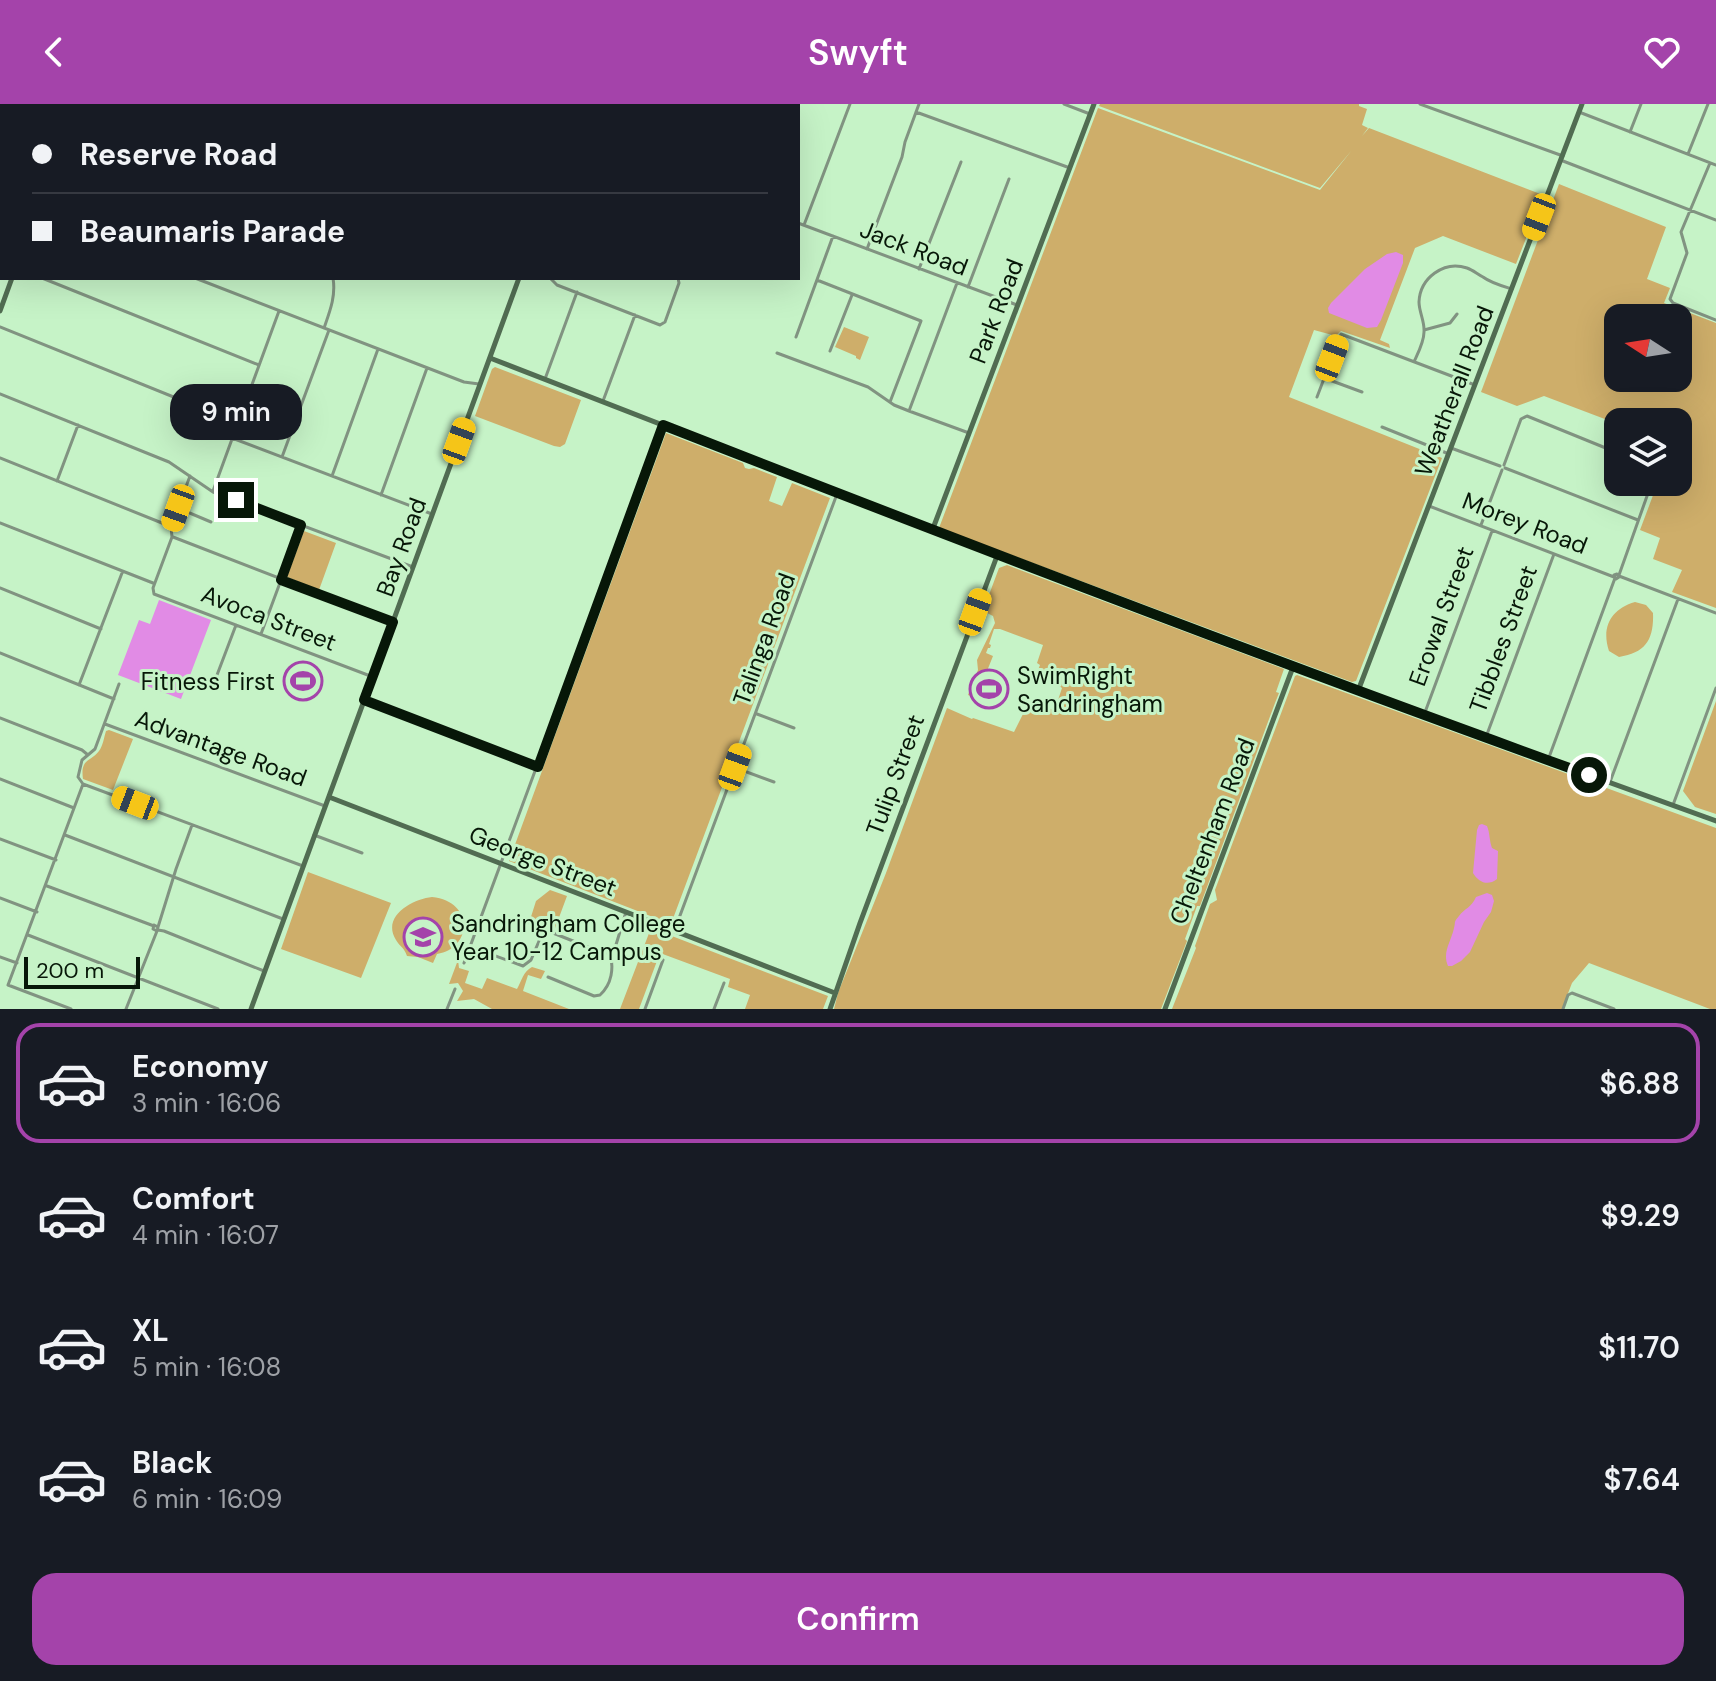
<!DOCTYPE html>
<meta charset="utf-8">
<style>
:root{--surface:#171b24;--page:#242831;--text:#f1f3f6;--muted:#9ea1a6;--line:#363941;--accent:#a443aa}
body{margin:0;font-family:"DM Sans",sans-serif;background:var(--page);color:var(--text);height:100vh;display:flex;flex-direction:column;font-size:30px;white-space:nowrap}
*{box-sizing:border-box;margin:0}
p{font-size:26px;color:var(--muted)}
.icon{flex:none;width:44px;height:44px;fill:none;stroke:currentColor;stroke-width:2;stroke-linecap:round;stroke-linejoin:round}
.map{position:relative;height:905px;overflow:hidden}
.details{display:flex;flex-direction:column;background:var(--surface);flex:1}
.details>*{flex:none}
.top-card{position:absolute;left:0px;top:0px;width:800px;height:176px;box-shadow:0 8px 32px #0002;display:grid;align-content:center;height:176px;padding:0 32px;background:var(--surface)}
.needle{width:52px;rotate:282deg}
.tools{position:absolute;left:1604px;top:200px;display:grid;gap:16px}
.tools a{display:grid;place-items:center;width:88px;height:88px;border-radius:16px;background:var(--surface);box-shadow:0 8px 32px #0002;font-size:40px}
.scale{position:absolute;left:24px;bottom:20px;width:116px;box-sizing:border-box;padding-left:8px;border:4px solid #071708;border-top:0;font-size:22px;line-height:28px;white-space:nowrap;color:#071708;-webkit-text-stroke:6px #c6f3c7;paint-order:stroke}
.end{position:absolute;width:36px;height:36px;margin:-18px;border:10px solid #071708;background:#fff;box-shadow:0 0 0 4px #fff}
.from{border-radius:50%}
.bubble{position:absolute;height:56px;border-radius:24px;background:var(--surface);box-shadow:0 8px 32px #0002;font-size:26px;font-weight:600;line-height:56px;text-align:center}
.car{position:absolute;width:24px;height:48px;margin:-24px -12px;border-radius:10px;box-shadow:0 0 6px 2px #0007;background:linear-gradient(#f5c518 24%,#345 0 40%,#f5c518 0 76%,#345 0 86%,#f5c518 0)}
.top-card b{display:flex;align-items:center;gap:28px;height:76px;font-size:30px}
.top-card b+b{border-top:2px solid var(--line)}
.top-card i{width:20px;height:20px;background:var(--text)}
ul{padding:14px 0 0;list-style:none}
li{display:flex;align-items:center;gap:24px;height:120px;margin:0 16px 12px;padding:0 16px;border:4px solid transparent;border-radius:24px}
li div{flex:1}
li b{display:block;font-size:30px}
li em{font-style:normal;font-weight:600}
li.selected{border-color:var(--accent)}
li>.icon{width:72px;height:72px;stroke-width:1.5}
.action{display:flex;gap:16px;margin-top:auto;padding:16px 32px}
.action a{flex:1;height:92px;border-radius:24px;background:var(--accent);color:#fff;font-size:32px;font-weight:600;line-height:92px;text-align:center}
header{display:flex;justify-content:space-between;align-items:center;height:104px;padding:0 32px;background:var(--accent);color:#fff;font-size:36px;font-weight:600}
.map>svg:first-child{display:block}
.green{fill:#ceae6a;fill-rule:evenodd}
.water{fill:#e18be5}
.lines{fill:none;stroke-linecap:round;stroke-linejoin:round}
.street{stroke:#819381;stroke-width:3}
.secondary{stroke:#516c52;stroke-width:5}
.rail-casing{stroke:#2f4530;stroke-width:5}
.rail{stroke:#c6f3c7;stroke-width:2;stroke-dasharray:6;stroke-linecap:butt}
.route{stroke:#071708;stroke-width:10}
.labels{text-anchor:middle;dominant-baseline:central;stroke-width:6;stroke-linejoin:round;paint-order:stroke}
.street-label{font-size:24px;fill:#071708;stroke:#c6f3c7}
.poi-label{font-size:24px;fill:#071708;stroke:#c6f3c7;text-anchor:start}
</style>
<header><svg class="icon" aria-label="back" viewBox="0 0 24 24"><path d="M15 5l-7 7 7 7"/></svg>Swyft<svg class="icon" aria-label="heart" viewBox="0 0 24 24"><path d="M12 20l-8-8c-3-5 5-10 8-4 3-6 11-1 8 4z"/></svg></header>
<div class="map">
<svg width="1716" height="905" viewBox="0 0 1716 905">
<rect width="100%" height="100%" fill="#c6f3c7"/>
<!-- green -->
<path class="green" d="M1100,0H1359V2L1367,5L1362,21L1368,24L1362,32L1369,24L1543,91L1516,160L1443,132L1415,144L1380,236L1389,240L1390,244L1341,227L1336,232L1314,226L1289,293L1442,354L1356,577L1352,578L939,424L1098,4L1320,86L1352,46L1320,84L1099,2Z
M1559,80L1666,123L1647,175L1670,184L1664,199L1716,219V504L1672,488L1682,466L1653,455L1660,434L1640,426L1658,378H1678V318H1618V320L1544,292L1517,302L1481,288ZM1678,214V274H1618V214Z
M844,223L869,233L860,256L856,254V252L835,243Z
M495,263L581,296L565,340L560,343L554,342L475,312L492,265Z
M666,329L743,359L745,364L749,365L754,364L777,373L769,397L782,402L792,379L830,394L671,820L509,757Z
M304,427L336,439L319,486L287,473Z
M1007,461L1284,565L1276,588L1279,589L1275,599L1200,802H1197L1185,835L1187,837L1161,905H834L838,889L886,769L947,604L972,615L973,614L1014,628L1026,604L1055,605L1062,584L1038,566L1040,561L1037,559L1043,541L1000,525H994L989,540L991,541L990,544H988L986,549L993,552L987,567L988,569H986L984,573L980,574L978,578L984,580L979,595L968,591L978,566L977,556L995,519L993,512L983,507L999,464Z
M1635,498L1646,501L1653,509C1654,535 1646,549 1619,553L1609,547C1601,523 1611,505 1635,498Z
M1297,571L1716,724V905H1710L1589,859L1572,879L1562,905H1172L1196,844L1195,842L1210,800L1217,796L1215,786L1295,572Z
M1716,597V710L1695,703L1683,687Z
M109,626L133,635L113,686L83,675C80,654 91,658 99,647C103,642 104,633 106,627Z
M308,768L391,799L361,874L281,845Z
M550,786L567,792L554,827L542,823L530,816L536,797Z
M432,793C474,797 473,844 437,850L433,859L418,853L407,852C404,843 400,843 396,836C381,812 413,795 432,793Z
M651,824L828,892L823,905H745L750,891L728,883L730,875L660,849L639,905H620Z
M458,856L459,864L469,867L465,879L482,885L487,874L517,885C522,876 523,868 532,863L545,867L541,875L528,871L523,887L569,905H492L474,895L457,897L463,887L458,879L449,880Z"/>
<!-- water -->
<path class="water" d="M1396,148L1403,151V159L1381,216L1377,223L1367,224L1329,209L1328,204L1331,199L1365,165L1387,150Z
M159,496L211,516L181,595L118,571L139,516L150,520Z
M1482,720L1487,722C1490,729 1489,736 1492,744L1498,747L1497,775C1488,782 1479,779 1473,769L1477,726L1479,721Z
M1487,789L1492,791L1494,797L1491,808L1484,818L1470,848L1461,857L1452,862H1448C1442,848 1451,838 1454,824C1456,817 1453,819 1459,812C1465,804 1471,804 1476,793Z"/>
<g class="lines">
<!-- street -->
<path class="street" d="M629,0L634,2
M779,0L783,2
M1064,0L1090,10
M1420,0L1563,52
M18,2L24,0
M181,2L182,0
M354,2H360
M378,2L379,0
M424,2L425,0
M477,2L478,0
M529,2L530,0
M0,7H2
M916,8L1070,64
M1579,8L1716,61
M1630,28L1641,0
M1688,50L1708,0
M0,52L2,53
M1563,57L1716,116
M1710,59L1681,128L1687,149L1670,195L1673,199L1716,216
M0,109H2
M798,119L1017,201
M804,121L850,0
M867,145L902,53L905,38L919,0
M919,165L961,58
M0,168L2,169
M42,174L259,261
M195,174L464,278L479,280
M550,174L557,181L660,221L665,218L679,179L678,174
M817,176L921,217L890,298
M957,179L909,307L969,329
M968,183L1009,75
M0,223L238,319
M324,224C330,207 336,192 333,174
M1424,226L1450,219L1457,210
M796,233L833,132
M830,247L852,191
M777,249L868,283L894,301L909,307
M1414,258C1418,249 1424,238 1424,228C1425,218 1419,208 1419,198C1420,174 1444,156 1467,164C1473,166 1477,170 1483,173C1491,179 1502,182 1512,185
M1324,274L1362,288
M545,275L577,188
M0,290L169,358L213,388L413,463
M1317,293L1341,230L1475,281
M603,297L635,211
M1382,323L1449,350
M232,334L432,410
M1451,344L1500,362
M282,353L329,226
M0,354L162,419L170,424
M1504,361L1521,315L1527,312L1618,349
M1505,364L1638,416
M190,372L171,423L172,433L153,484L154,490L373,573
M332,372L378,245
M57,377L78,321
M213,387L279,207
M381,391L427,264
M1429,402L1614,473
M178,404L211,418
M0,419L153,479
M1481,421L1502,366
M173,433L393,518
M1617,470L1619,473L1616,475L1614,471Z
M1619,471L1652,378
M1619,472L1716,509
M0,484L101,525
M261,530L301,422
M0,549L114,595
M79,581L122,469
M215,583L217,571L236,521
M366,597L538,663
M757,610L794,624
M1424,611L1492,427
M0,614L82,646L88,651
M105,620L325,702
M1486,633L1554,450
M1548,656L1615,474
M736,664L774,678
M0,675L74,704
M1610,678L1678,495
M83,680L303,762
M1673,701L1716,584
M65,731L283,815
M314,731L362,749
M0,735L56,756
M47,782L154,822
M0,794L37,808
M517,814L538,822L544,828
M154,821L158,823L157,827L153,825Z
M158,823L176,765L192,721
M675,825L837,390
M158,826L164,827L264,867
M28,831L218,905
M471,843L523,862L531,856L542,830L548,827L603,849H610L615,844L626,808
M0,853L17,859
M464,859L663,321
M548,873L594,892L600,891C612,880 614,864 610,849
M71,905L8,881L83,680L78,673L82,656L95,645L119,580
M126,905L157,827
M447,905L455,885
M645,905L663,856
M714,905L724,879
M1563,905L1568,891L1572,889L1614,905"/>
<!-- secondary -->
<path class="secondary" d="M77,2V0
M583,2L584,0
M0,207L12,174
M490,254L1005,454L1351,585L1716,717
M932,427L1094,0
M1358,587L1582,0
M329,693L835,889
M251,905L519,174
M830,905L860,819L997,452
M1165,905L1293,563"/>
<!-- rail casing -->
<g class="rail-casing">
<path id="rail" d="M70,2L77,0
M0,21L2,20"/>
</g>
<!-- rail -->
<use href="#rail" class="rail"/>
</g>
<g class="lines">
<!-- route -->
<path class="route" d="M236,396L301,421L281,476L393,518L364,596L538,663L663,321C970,441 1278,559 1589,671"/>
</g>
<!-- icons -->
<defs>
<g id="stadium-ring" transform="scale(2)"><circle r="9.5" fill="#c6f3c7" stroke="#a443aa" stroke-width="1.5"/><path d="M0-5a6.5 5 0 1 0 0 10a6.5 5 0 1 0 0-10ZM-3.5-1.8h7v3.6h-7Z" fill="#a443aa"/></g>
<g id="school-ring" transform="scale(2)"><circle r="9.5" fill="#c6f3c7" stroke="#a443aa" stroke-width="1.5"/><path d="M0-5L7-2L0 1L-7-2ZM-4 1L0 2.5L4 1V4Q0 6-4 4Z" fill="#a443aa"/></g>
</defs>
<g fill-rule="evenodd">
<use href="#stadium-ring" x="303" y="577"/>
<use href="#stadium-ring" x="989" y="585"/>
<use href="#school-ring" x="423" y="833"/>
</g>
<g class="labels">
<!-- street labels -->
<g class="street-label">
<text transform="translate(914 144) rotate(21)">Jack Road</text>
<text transform="translate(996 207) rotate(-69)">Park Road</text>
<text transform="translate(1454 287) rotate(-69)">Weatherall Road</text>
<text transform="translate(1525 419) rotate(21)">Morey Road</text>
<text transform="translate(401 443) rotate(-70)">Bay Road</text>
<text transform="translate(1441 512) rotate(-70)">Erowal Street</text>
<text transform="translate(269 514) rotate(21)">Avoca Street</text>
<text transform="translate(764 535) rotate(-70)">Talinga Road</text>
<text transform="translate(1503 535) rotate(-70)">Tibbles Street</text>
<text transform="translate(221 644) rotate(20)">Advantage Road</text>
<text transform="translate(895 671) rotate(-70)">Tulip Street</text>
<text transform="translate(1212 727) rotate(-69)">Cheltenham Road</text>
<text transform="translate(543 757) rotate(21)">George Street</text>
</g>
<!-- poi labels -->
<g class="poi-label">
<text x="1017" y="571">SwimRight<tspan x="1017" dy="28">Sandringham</tspan></text>
<text x="275" y="577" text-anchor="end">Fitness First</text>
<text x="451" y="819">Sandringham College<tspan x="451" dy="28">Year 10-12 Campus</tspan></text>
</g>
</g>
</svg>
<div class="tools">
<a><svg class="needle" viewBox="-14 -14 28 28"><path d="M0-13l5 13h-10z" fill="#e53935"/><path d="M0 13l5-13h-10z" fill="#9ea1a6"/></svg></a>
<a><svg class="icon" aria-label="layers" viewBox="0 0 24 24"><path d="M12 4l9 5-9 5-9-5zM3 14l9 5 9-5"/></svg></a>
</div>
<div class="scale">200 m</div>
<i class="end from" style="left:1589px;top:671px"></i>
<i class="end" style="left:236px;top:396px"></i>
<div class="bubble" style="left:170px;top:280px;width:132px">9 min</div>
<i class="car" style="left:1539px;top:113px;rotate:201deg"></i>
<i class="car" style="left:1332px;top:254px;rotate:21deg"></i>
<i class="car" style="left:459px;top:337px;rotate:20deg"></i>
<i class="car" style="left:178px;top:404px;rotate:200deg"></i>
<i class="car" style="left:975px;top:508px;rotate:20deg"></i>
<i class="car" style="left:735px;top:663px;rotate:20deg"></i>
<i class="car" style="left:135px;top:699px;rotate:291deg"></i>
<div class="top-card">
<b><i class="from"></i>Reserve Road</b>
<b><i></i>Beaumaris Parade</b>
</div>
</div>
<section class="details">
<ul>
<li class="selected"><svg class="icon" aria-label="car" viewBox="0 0 24 24"><path d="M5 17H2v-5l4-1 3-4h7l3 4 3 1v5h-3M9 17h6M6 11h13"/><circle cx="7" cy="17" r="2"/><circle cx="17" cy="17" r="2"/></svg><div><b>Economy</b><p>3 min · 16:06</p></div><em>$6.88</em></li>
<li><svg class="icon" aria-label="car" viewBox="0 0 24 24"><path d="M5 17H2v-5l4-1 3-4h7l3 4 3 1v5h-3M9 17h6M6 11h13"/><circle cx="7" cy="17" r="2"/><circle cx="17" cy="17" r="2"/></svg><div><b>Comfort</b><p>4 min · 16:07</p></div><em>$9.29</em></li>
<li><svg class="icon" aria-label="car" viewBox="0 0 24 24"><path d="M5 17H2v-5l4-1 3-4h7l3 4 3 1v5h-3M9 17h6M6 11h13"/><circle cx="7" cy="17" r="2"/><circle cx="17" cy="17" r="2"/></svg><div><b>XL</b><p>5 min · 16:08</p></div><em>$11.70</em></li>
<li><svg class="icon" aria-label="car" viewBox="0 0 24 24"><path d="M5 17H2v-5l4-1 3-4h7l3 4 3 1v5h-3M9 17h6M6 11h13"/><circle cx="7" cy="17" r="2"/><circle cx="17" cy="17" r="2"/></svg><div><b>Black</b><p>6 min · 16:09</p></div><em>$7.64</em></li>
</ul>
<div class="action"><a>Confirm</a></div>
</section>
